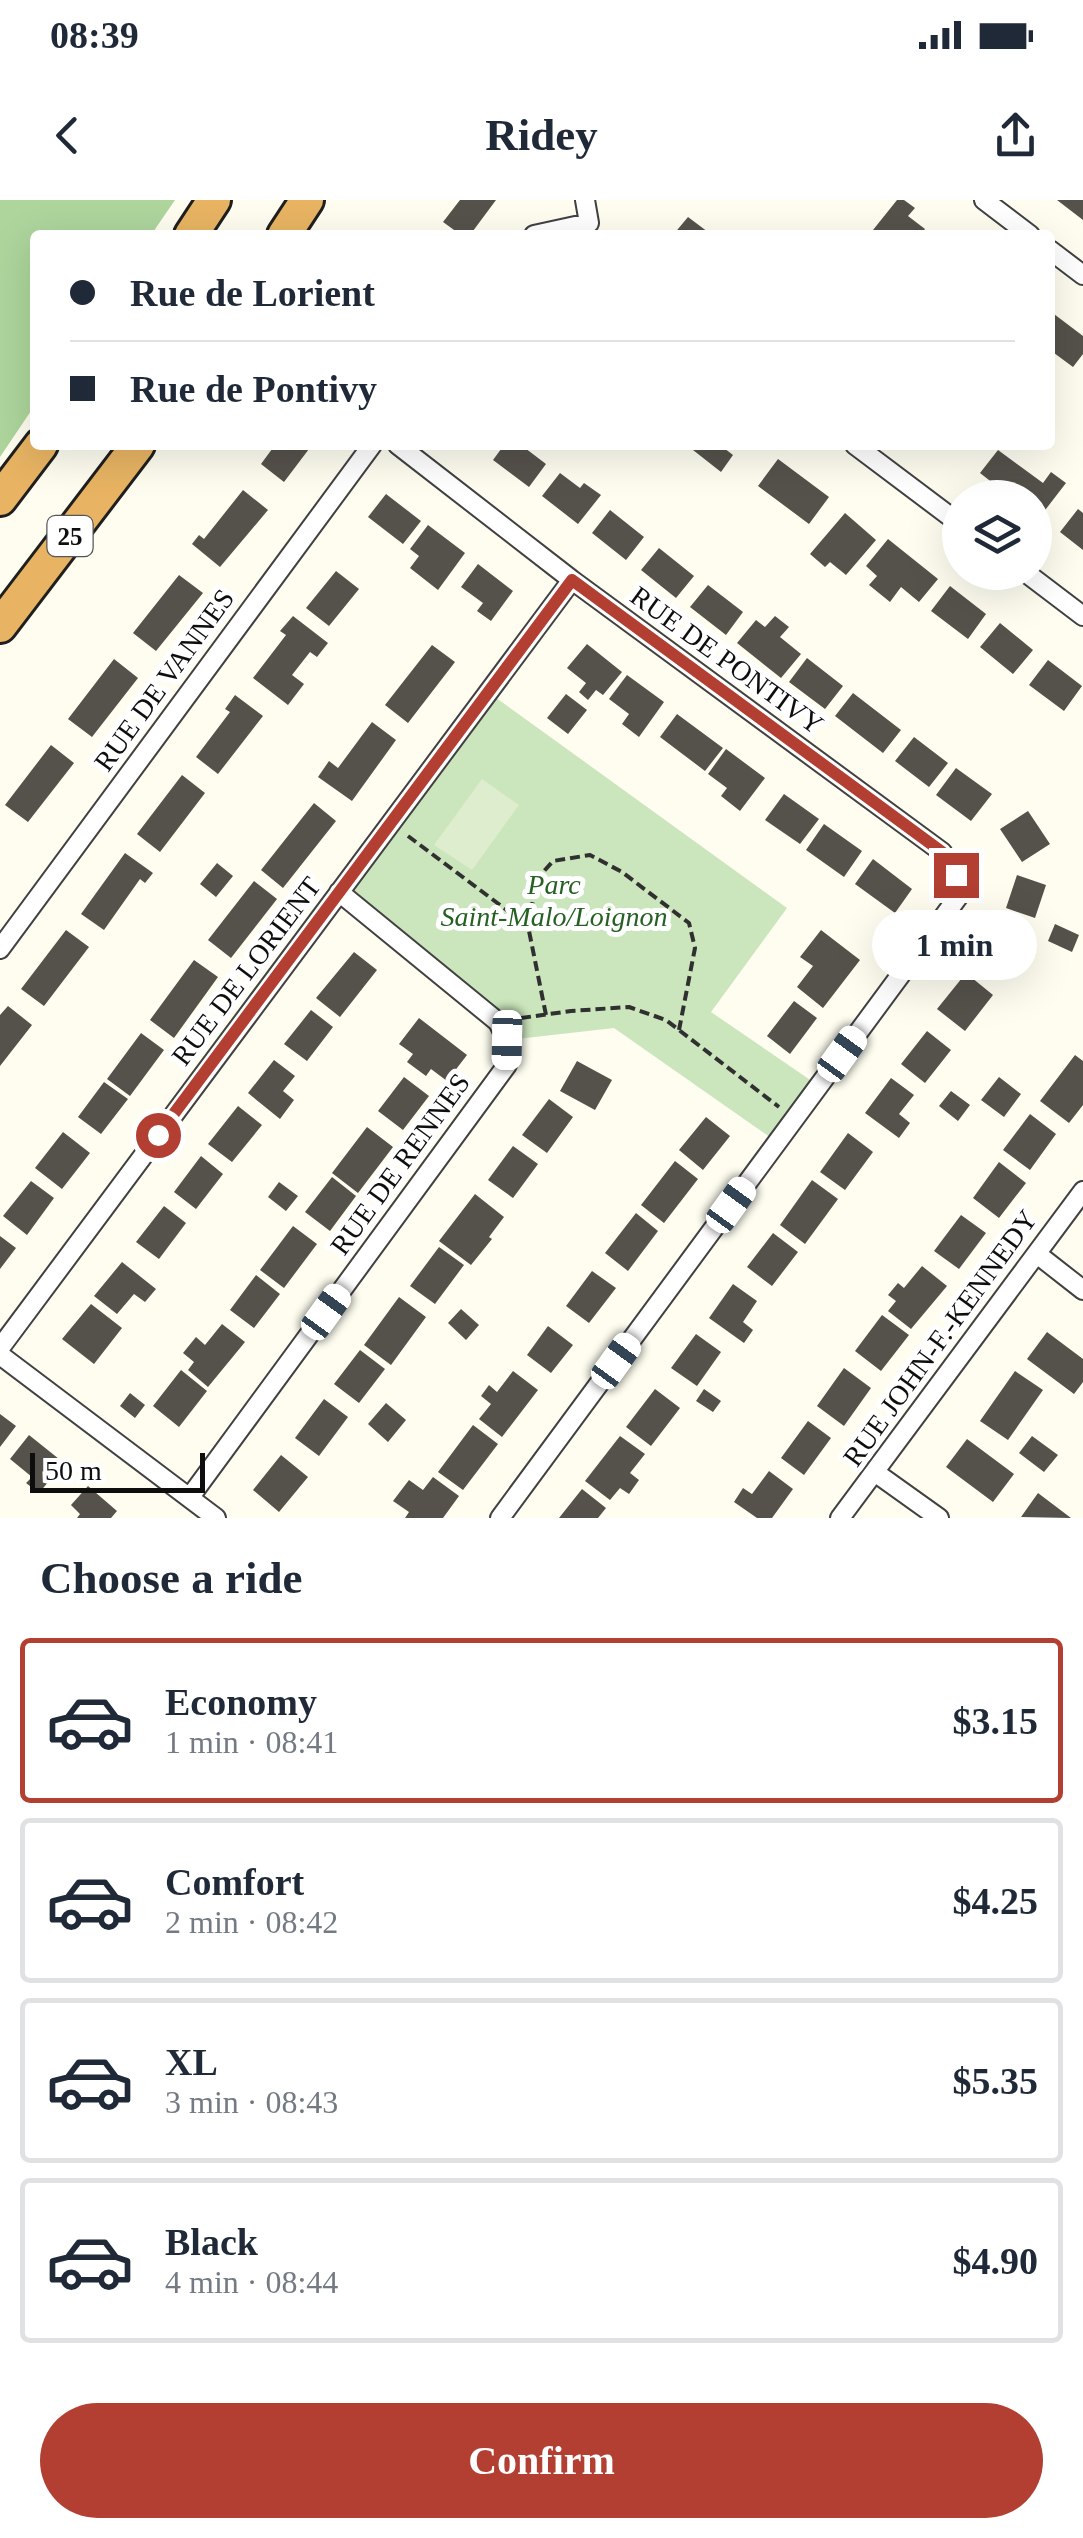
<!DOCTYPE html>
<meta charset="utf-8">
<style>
:root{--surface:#fff;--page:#f6f6f7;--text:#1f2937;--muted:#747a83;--line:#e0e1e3;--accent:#b23f31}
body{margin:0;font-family:"Times New Roman",serif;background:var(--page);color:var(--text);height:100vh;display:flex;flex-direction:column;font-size:38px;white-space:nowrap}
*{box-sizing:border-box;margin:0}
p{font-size:32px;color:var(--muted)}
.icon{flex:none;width:55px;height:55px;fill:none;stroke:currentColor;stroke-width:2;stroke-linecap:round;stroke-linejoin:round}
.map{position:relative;height:1318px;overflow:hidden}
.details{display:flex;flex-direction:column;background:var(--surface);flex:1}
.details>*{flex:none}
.guide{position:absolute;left:30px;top:30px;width:1025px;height:220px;border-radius:10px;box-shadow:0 10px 40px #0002;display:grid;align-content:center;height:220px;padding:0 40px;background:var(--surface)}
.tools{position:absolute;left:942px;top:280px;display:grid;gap:20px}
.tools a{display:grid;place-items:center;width:110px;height:110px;border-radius:50%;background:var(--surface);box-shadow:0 10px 40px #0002;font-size:50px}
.scale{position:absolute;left:30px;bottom:25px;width:175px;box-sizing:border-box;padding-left:10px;border:5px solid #0e0e0e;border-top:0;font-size:28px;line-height:35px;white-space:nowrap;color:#0e0e0e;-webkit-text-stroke:8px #fff;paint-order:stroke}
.end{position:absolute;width:45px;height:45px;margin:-22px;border:12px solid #b23f31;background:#fff;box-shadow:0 0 0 5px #fff}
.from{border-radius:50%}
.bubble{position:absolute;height:70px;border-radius:35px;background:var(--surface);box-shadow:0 10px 40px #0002;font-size:32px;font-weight:600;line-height:70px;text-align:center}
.car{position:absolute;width:30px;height:60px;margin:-30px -15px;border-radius:12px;box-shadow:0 0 8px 2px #0007;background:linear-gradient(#fff 24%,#345 0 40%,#fff 0 76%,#345 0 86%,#fff 0)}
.guide b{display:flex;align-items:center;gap:35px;height:95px;font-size:38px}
.guide b+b{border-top:2px solid var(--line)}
.guide i{width:25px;height:25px;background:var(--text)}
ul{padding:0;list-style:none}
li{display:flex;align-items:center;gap:30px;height:165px;margin:0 20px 15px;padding:0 20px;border:5px solid var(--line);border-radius:10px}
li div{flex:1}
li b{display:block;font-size:38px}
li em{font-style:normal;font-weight:600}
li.active{border-color:var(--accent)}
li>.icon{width:90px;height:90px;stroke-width:1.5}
h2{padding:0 40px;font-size:45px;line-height:120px}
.cta{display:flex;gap:20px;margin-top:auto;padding:20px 40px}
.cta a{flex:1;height:115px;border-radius:60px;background:var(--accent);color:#fff;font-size:40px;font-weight:600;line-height:115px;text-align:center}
.status{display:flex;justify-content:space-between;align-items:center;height:70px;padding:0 50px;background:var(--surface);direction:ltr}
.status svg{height:28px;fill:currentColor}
header{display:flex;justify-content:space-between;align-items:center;height:130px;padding:0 40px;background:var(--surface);font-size:45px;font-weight:600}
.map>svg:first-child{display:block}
.green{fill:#cbe5bc}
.forest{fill:#add59c}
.pitch{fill:#ddedcd}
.building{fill:#55514b}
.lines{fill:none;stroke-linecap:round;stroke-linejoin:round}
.minor-casing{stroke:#414141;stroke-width:22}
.motorway-casing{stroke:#1f1f1f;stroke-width:38}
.path{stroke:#303030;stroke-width:4;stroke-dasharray:10 5;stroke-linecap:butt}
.minor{stroke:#fff;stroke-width:18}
.motorway{stroke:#e8b463;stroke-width:32}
.route{stroke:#b23f31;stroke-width:12}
.labels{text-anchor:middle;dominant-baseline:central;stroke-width:10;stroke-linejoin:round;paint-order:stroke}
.shield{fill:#fff;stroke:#565656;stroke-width:2.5}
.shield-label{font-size:25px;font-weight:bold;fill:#0e0e0e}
.street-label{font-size:28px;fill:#0e0e0e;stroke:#fff}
.park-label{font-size:28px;font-style:italic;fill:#266023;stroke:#fff}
</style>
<div class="status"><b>08:39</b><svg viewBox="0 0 49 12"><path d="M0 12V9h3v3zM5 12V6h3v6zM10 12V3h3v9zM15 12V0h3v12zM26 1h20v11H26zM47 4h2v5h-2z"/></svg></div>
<header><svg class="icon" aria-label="back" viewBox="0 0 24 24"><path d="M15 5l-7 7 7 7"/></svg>Ridey<svg class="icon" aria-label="share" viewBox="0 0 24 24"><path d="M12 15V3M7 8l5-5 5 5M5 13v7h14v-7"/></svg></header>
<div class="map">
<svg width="1083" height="1318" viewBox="0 0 1083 1318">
<rect width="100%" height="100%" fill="#fefdf0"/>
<!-- green -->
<path class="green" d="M488,492L787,708L711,812L819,886L777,942L614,828L507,840L339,692Z"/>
<!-- forest -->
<path class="forest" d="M0,0H175L151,35H35V205L0,257Z"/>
<!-- pitch -->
<path class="pitch" d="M482,579L519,605L472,670L434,645Z"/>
<!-- building -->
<path class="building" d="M460,0H496L470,35H461L443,22Z
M897,0H904L915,8L908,16L925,29L921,35H869Z
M1057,0H1083V20Z
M688,17L712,35H673Z
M1050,111L1083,136V154L1073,167L1050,150Z
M275,245H312L284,282L261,264Z
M504,245H521L546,264L529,287L493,260Z
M697,245H720L733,255L721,272L693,250Z
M998,250L1043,283L1051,272L1066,283L1039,318L1035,315V298H1012L980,273Z
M778,259L829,297L809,324L758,286Z
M560,273L580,288L584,283L601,295L578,324L542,296Z
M243,290L268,310L220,367L192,344L199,335L204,339Z
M386,294L421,321L403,344L368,317Z
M1078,309L1083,313V350L1060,332Z
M610,310L644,337L626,360L592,333Z
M845,313L876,340L846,375L830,362L825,367L810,354Z
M428,325L465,353L438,390L410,368L419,356L410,349Z
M888,339L938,379L919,402L901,387L890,402L869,385L877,376L866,366Z
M659,348L694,376L676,398L641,370Z
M478,364L513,391L491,421L477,411L483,403L461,387Z
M336,371L359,389L329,426L306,408Z
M179,375L203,393L156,451L133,433Z
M708,385L743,412L726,435L690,407Z
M950,386L986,414L968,439L931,411Z
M293,416L328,443L317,457L310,452L292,475L304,484L288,505L253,478L286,435L280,431Z
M775,416L789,427L780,437L801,454L781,478L737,443L756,420L765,427Z
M1000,423L1033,450L1013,474L980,447Z
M587,444L622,472L603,495L596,490L588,500L579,492L586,483L567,468Z
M432,445L455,462L408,523L385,505Z
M807,458L843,486L825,509L789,482Z
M114,459L138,478L92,537L68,519Z
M1048,460L1082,486L1064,511L1029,485Z
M627,475L664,502L639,537L622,524L629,514L609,499Z
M853,493L901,530L883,553L835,516Z
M566,494L587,510L568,534L547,518Z
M235,495L263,516L218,574L196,557L230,512L225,509Z
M677,514L723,548L705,571L660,537Z
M372,522L396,540L352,601L318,577L329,561L338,568Z
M914,537L948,563L929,587L895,561Z
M51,545L74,563L28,622L5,605Z
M726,549L765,578L740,611L721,596L727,588L708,574Z
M956,568L992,594L971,621L936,595Z
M182,575L205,593L160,652L137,634Z
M784,594L819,619L800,644L765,620Z
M314,603L336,621L283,688L261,670Z
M1028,611L1050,644L1022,662L1000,629Z
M824,624L862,651L844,677L806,650Z
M125,653L153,673L145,683L140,679L104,730L81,714Z
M873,659L912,689L895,713L855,684Z
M217,663L233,676L216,697L200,684Z
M1017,675L1046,685L1035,718L1006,708Z
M254,681L277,699L231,758L208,740Z
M1055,724L1079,735L1072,752L1048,741Z
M1001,726L1025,744L998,780L974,762Z
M66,730L89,747L44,806L21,789Z
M821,730L860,760L823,808L797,787L813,766L800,757Z
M354,752L377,770L340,817L316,798Z
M194,760L218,777L174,838L150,820Z
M966,773L993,795L965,831L937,809Z
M794,801L817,818L790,854L767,836Z
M8,806L32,825L0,866V815Z
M311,810L333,827L307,861L284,844Z
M419,818L467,855L447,881L431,869L426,876L407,862L413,854L399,844Z
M927,831L951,850L925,883L901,864Z
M141,833L164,850L130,896L107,879Z
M1075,855L1083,861V905L1069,923L1040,901Z
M274,860L295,876L283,891L294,900L280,919L248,893Z
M577,861L612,880L595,910L560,891Z
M404,877L429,896L403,930L378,911Z
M999,877L1021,894L1004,917L981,900Z
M891,878L914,895L899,914L910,923L899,938L865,913Z
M104,882L128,899L101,934L78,917Z
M951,891L970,905L958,921L939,906Z
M549,899L573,917L547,953L522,935Z
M238,906L262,925L232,962L208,944Z
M1030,914L1056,934L1030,970L1003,950Z
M706,917L730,936L703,970L679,950Z
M367,927L393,947L358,993L332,973Z
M63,932L90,953L62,989L35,968Z
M848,933L873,952L845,990L820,972Z
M513,946L538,964L513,998L488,980Z
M201,956L223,974L196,1009L174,992Z
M675,961L698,979L664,1023L641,1005Z
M999,962L1026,983L999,1018L973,998Z
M332,977L356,996L330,1031L305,1012Z
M812,980L838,999L805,1044L780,1025Z
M31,981L54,998L27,1035L3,1016Z
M279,982L298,996L286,1011L268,997Z
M475,994L504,1017L489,1037L492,1039L471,1065L439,1041Z
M164,1006L186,1023L159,1059L136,1042Z
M636,1013L658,1031L628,1071L605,1053Z
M961,1015L986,1033L959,1069L934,1051Z
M293,1026L317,1044L284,1088L260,1070Z
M773,1033L798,1052L772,1086L747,1067Z
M0,1036L16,1048L0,1069Z
M439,1047L464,1065L435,1104L410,1086Z
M122,1062L156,1089L145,1102L134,1094L117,1114L94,1096Z
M922,1066L947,1086L911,1129L888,1111L896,1101L888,1095L898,1083L904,1088Z
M592,1071L616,1088L589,1123L566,1106Z
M256,1075L280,1094L254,1128L230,1110Z
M733,1084L757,1101L743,1122L753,1130L744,1143L709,1118Z
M399,1097L426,1117L391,1165L364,1145Z
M91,1104L122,1128L94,1164L62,1139Z
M461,1109L479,1125L466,1140L448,1123Z
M882,1115L909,1135L881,1171L855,1151Z
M222,1124L245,1142L208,1187L188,1170L194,1162L183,1153L196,1137L205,1145Z
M548,1126L573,1145L551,1173L527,1155Z
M1047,1132L1083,1159V1182L1074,1194L1027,1159Z
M696,1134L721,1152L697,1186L671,1168Z
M360,1150L385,1169L359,1203L334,1184Z
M844,1168L871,1188L844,1226L817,1206Z
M181,1170L207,1191L179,1227L153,1206Z
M513,1171L538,1190L502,1237L479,1219L491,1204L481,1196L489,1185L497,1192Z
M1015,1171L1043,1190L1008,1240L980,1221Z
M655,1189L680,1208L651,1246L626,1227Z
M704,1189L721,1201L713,1212L696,1201Z
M130,1193L145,1205L135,1218L120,1206Z
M324,1199L348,1217L319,1256L295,1238Z
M386,1203L406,1220L388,1242L368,1224Z
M0,1214L16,1226L0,1247Z
M808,1221L831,1238L804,1275L781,1258Z
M473,1225L498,1244L463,1290L438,1272Z
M29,1235L64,1263L39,1293L26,1283L32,1277L10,1259Z
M620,1236L645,1254L630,1273L639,1280L629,1294L620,1288L610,1300L585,1281Z
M1032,1236L1058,1255L1044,1272L1019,1253Z
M967,1239L1014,1274L993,1302L946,1267Z
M281,1255L308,1277L279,1312L253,1290Z
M769,1271L793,1289L772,1318H757L734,1302L743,1288L752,1294Z
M433,1277L459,1296L443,1318H405L409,1312L393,1301L409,1280L423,1290Z
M88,1286L117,1311L111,1318H77L80,1314L71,1305Z
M582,1289L606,1308L598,1318H559Z
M1038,1293L1071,1318L1021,1317Z"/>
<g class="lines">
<!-- minor casing -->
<g class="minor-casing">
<path id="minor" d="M585,0L589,23
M984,0L1030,35
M534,35L589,23
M1050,50L1083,75
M398,245L572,380L942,652L956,675L961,693L500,1318
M855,245L960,324
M1025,372L1083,416
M0,749L372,245
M1037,1054L1083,1090
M0,1148L572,380
M0,1155L216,1318
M876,1273L939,1318
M190,1297L507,865V840L498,822L339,692
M840,1318L1083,991"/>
</g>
<!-- motorway casing -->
<g class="motorway-casing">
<path id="motorway" d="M191,35L214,0
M284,35L307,0
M0,299L41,245
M0,426L138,245"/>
</g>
<!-- path -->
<path class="path" d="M408,636L528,726
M546,815L528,726L537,679L553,661L590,655L622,672L689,723L695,748L679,830
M521,818L571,811L629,807L666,820L779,907"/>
<!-- minor -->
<use href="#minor" class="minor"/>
<!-- motorway -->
<use href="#motorway" class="motorway"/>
</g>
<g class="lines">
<!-- route -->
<path class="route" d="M158,935L572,380L942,652L956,675"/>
</g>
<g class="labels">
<!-- shield labels -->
<rect class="shield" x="47.5" y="316" width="45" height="40" rx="8"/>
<g class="shield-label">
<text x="70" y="336">25</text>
</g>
<!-- street labels -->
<g class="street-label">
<text transform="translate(727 460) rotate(36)">RUE DE PONTIVY</text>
<text transform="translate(164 480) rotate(-54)">RUE DE VANNES</text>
<text transform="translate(246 771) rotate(-53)">RUE DE LORIENT</text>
<text transform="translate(400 964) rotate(-54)">RUE DE RENNES</text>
<text transform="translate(940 1138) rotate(-54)">RUE JOHN-F.-KENNEDY</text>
</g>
<!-- park labels -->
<g class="park-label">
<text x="554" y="684">Parc<tspan x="554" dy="32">Saint-Malo/Loignon</tspan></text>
</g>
</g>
</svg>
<div class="tools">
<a><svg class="icon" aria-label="layers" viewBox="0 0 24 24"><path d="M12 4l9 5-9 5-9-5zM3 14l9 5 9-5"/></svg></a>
</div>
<div class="scale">50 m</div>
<i class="end from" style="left:158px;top:935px"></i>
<i class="end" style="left:956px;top:675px"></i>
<div class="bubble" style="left:872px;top:710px;width:165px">1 min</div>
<i class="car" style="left:507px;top:840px;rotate:181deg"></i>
<i class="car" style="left:842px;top:854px;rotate:36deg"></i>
<i class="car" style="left:731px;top:1005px;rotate:36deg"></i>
<i class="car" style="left:326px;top:1112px;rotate:36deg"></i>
<i class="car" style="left:616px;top:1161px;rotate:36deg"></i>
<div class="guide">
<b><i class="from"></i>Rue de Lorient</b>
<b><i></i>Rue de Pontivy</b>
</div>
</div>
<section class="details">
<h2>Choose a ride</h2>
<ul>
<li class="active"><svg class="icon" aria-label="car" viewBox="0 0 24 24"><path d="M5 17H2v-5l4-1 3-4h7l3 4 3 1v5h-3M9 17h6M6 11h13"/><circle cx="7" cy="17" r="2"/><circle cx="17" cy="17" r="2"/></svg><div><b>Economy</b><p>1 min · 08:41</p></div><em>$3.15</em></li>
<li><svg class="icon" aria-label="car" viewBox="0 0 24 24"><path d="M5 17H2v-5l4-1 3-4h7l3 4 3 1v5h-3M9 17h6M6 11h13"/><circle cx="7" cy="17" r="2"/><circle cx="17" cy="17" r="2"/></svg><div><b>Comfort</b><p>2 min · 08:42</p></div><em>$4.25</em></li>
<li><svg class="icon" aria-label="car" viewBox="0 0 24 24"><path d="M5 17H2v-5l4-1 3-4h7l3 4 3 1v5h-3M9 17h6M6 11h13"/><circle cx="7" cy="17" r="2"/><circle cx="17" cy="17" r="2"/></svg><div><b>XL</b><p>3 min · 08:43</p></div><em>$5.35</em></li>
<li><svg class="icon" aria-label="car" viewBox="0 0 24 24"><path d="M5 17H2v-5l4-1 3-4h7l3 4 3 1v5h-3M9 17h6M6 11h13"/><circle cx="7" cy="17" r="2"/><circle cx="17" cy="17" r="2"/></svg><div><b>Black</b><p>4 min · 08:44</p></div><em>$4.90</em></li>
</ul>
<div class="cta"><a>Confirm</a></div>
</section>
